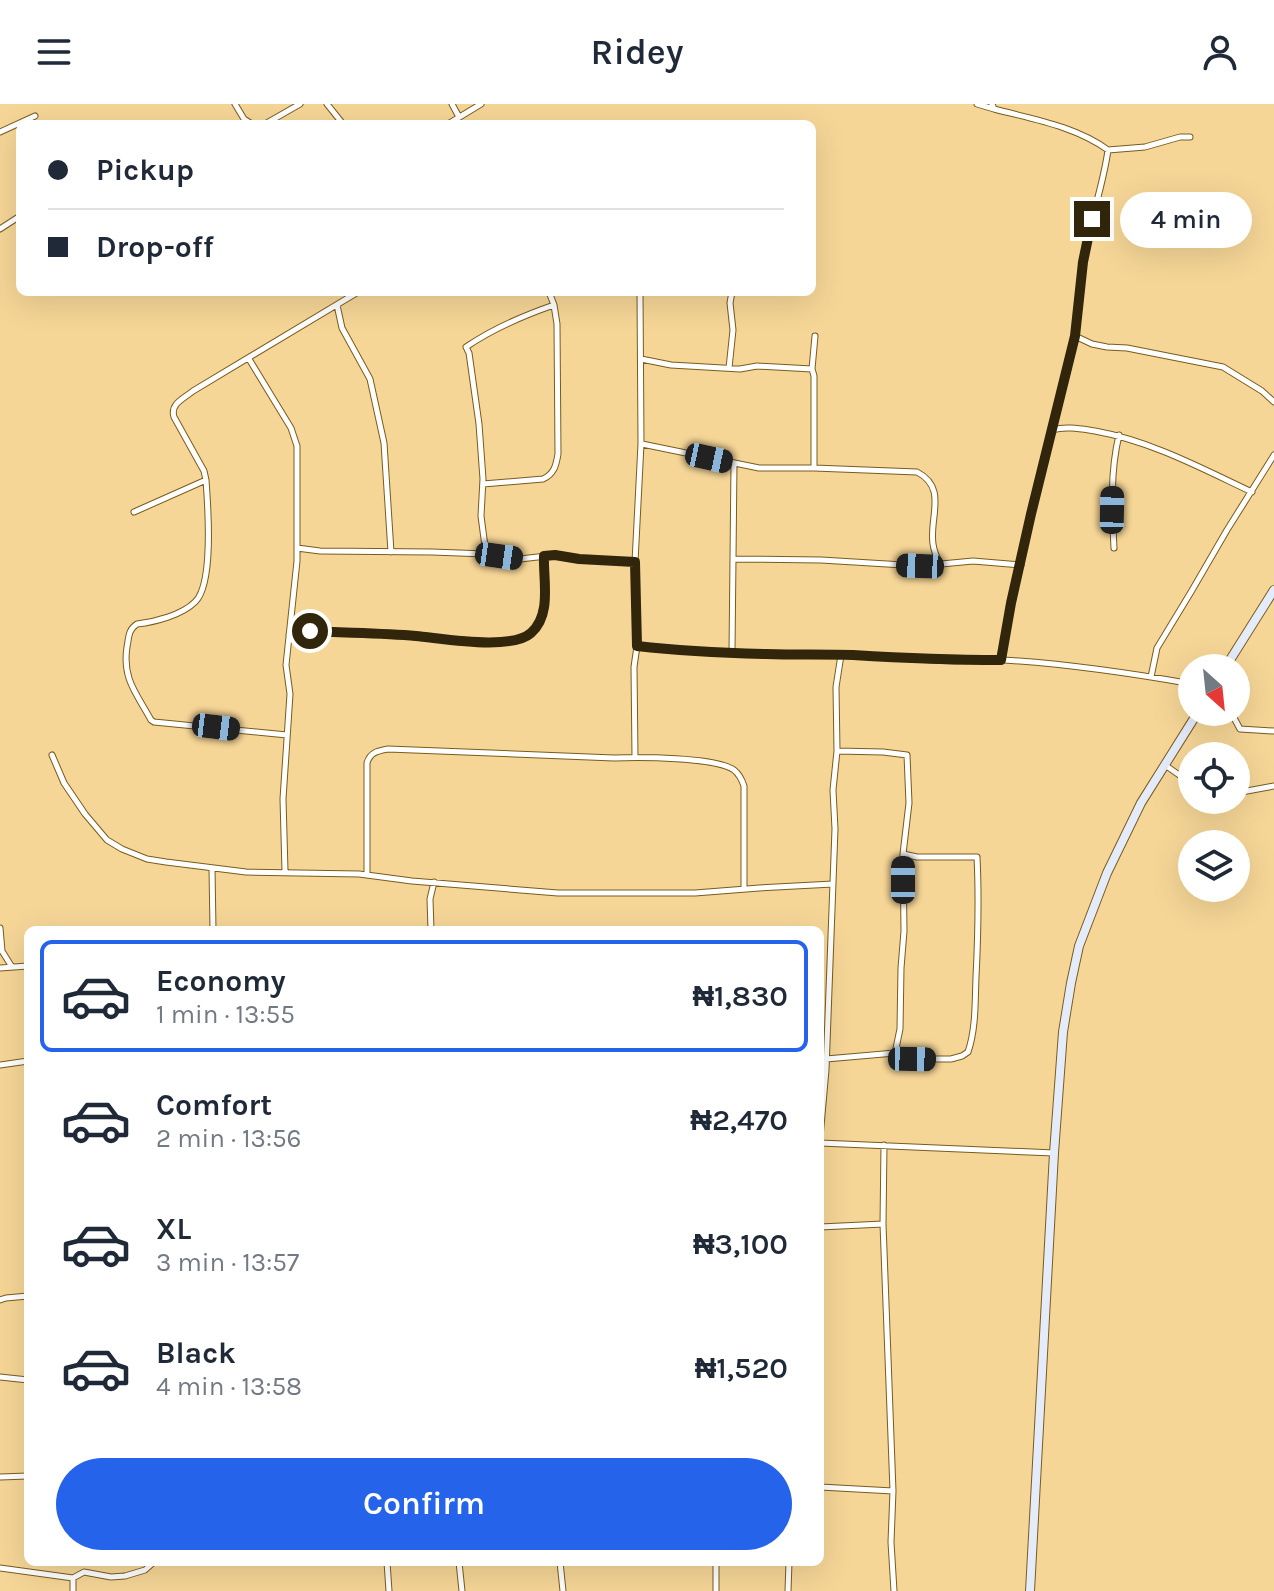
<!DOCTYPE html>
<meta charset="utf-8">
<style>
:root{--surface:#fff;--page:#f6f6f7;--text:#1f2937;--muted:#747a83;--line:#e0e1e3;--accent:#2563eb}
body{margin:0;font-family:Karla,sans-serif;background:var(--page);color:var(--text);height:100vh;display:flex;flex-direction:column;font-size:30px;white-space:nowrap}
*{box-sizing:border-box;margin:0}
p{font-size:26px;color:var(--muted)}
.icon{flex:none;width:44px;height:44px;fill:none;stroke:currentColor;stroke-width:2;stroke-linecap:round;stroke-linejoin:round}
.map{position:relative;flex:1;overflow:hidden}
.panel{position:absolute;left:24px;top:822px;width:800px;height:640px;display:flex;flex-direction:column;background:var(--surface);border-radius:12px;box-shadow:0 8px 32px #0002}
.panel>*{flex:none}
.banner{position:absolute;left:16px;top:16px;width:800px;height:176px;border-radius:12px;box-shadow:0 8px 32px #0002;display:grid;align-content:center;height:176px;padding:0 32px;background:var(--surface)}
.needle{width:52px;rotate:153deg}
.fabs{position:absolute;left:1178px;top:550px;display:grid;gap:16px}
.fabs a{display:grid;place-items:center;width:72px;height:72px;border-radius:50%;background:var(--surface);box-shadow:0 8px 32px #0002;font-size:40px}
.end{position:absolute;width:36px;height:36px;margin:-18px;border:10px solid #31250b;background:#fff;box-shadow:0 0 0 4px #fff}
.from{border-radius:50%}
.bubble{position:absolute;height:56px;border-radius:28px;background:var(--surface);box-shadow:0 8px 32px #0002;font-size:26px;font-weight:600;line-height:56px;text-align:center}
.car{position:absolute;width:24px;height:48px;margin:-24px -12px;border-radius:10px;box-shadow:0 0 6px 2px #0007;background:linear-gradient(#222 24%,#8ab4d8 0 40%,#222 0 76%,#8ab4d8 0 86%,#222 0)}
.banner b{display:flex;align-items:center;gap:28px;height:76px;font-size:30px}
.banner b+b{border-top:2px solid var(--line)}
.banner i{width:20px;height:20px;background:var(--text)}
ul{padding:14px 0 0;list-style:none}
li{display:flex;align-items:center;gap:24px;height:112px;margin:0 16px 12px;padding:0 16px;border:4px solid transparent;border-radius:12px}
li div{flex:1}
li b{display:block;font-size:30px}
li em{font-style:normal;font-weight:600}
li.current{border-color:var(--accent)}
li>.icon{width:72px;height:72px;stroke-width:1.5}
.cta{display:flex;gap:16px;margin-top:auto;padding:16px 32px}
.cta a{flex:1;height:92px;border-radius:48px;background:var(--accent);color:#fff;font-size:32px;font-weight:600;line-height:92px;text-align:center}
header{display:flex;justify-content:space-between;align-items:center;height:104px;padding:0 32px;background:var(--surface);font-size:36px;font-weight:600}
.map>svg:first-child{display:block}
.lines{fill:none;stroke-linecap:round;stroke-linejoin:round}
.street-casing{stroke:#795c1c;stroke-width:7}
.secondary-casing{stroke:#795c1c;stroke-width:10}
.street{stroke:#fff;stroke-width:5}
.secondary{stroke:#e4ecfc;stroke-width:8}
.route{stroke:#31250b;stroke-width:10}
</style>
<header><svg class="icon" aria-label="menu" viewBox="0 0 24 24"><path d="M4 6h16M4 12h16M4 18h16"/></svg>Ridey<svg class="icon" aria-label="person" viewBox="0 0 24 24"><circle cx="12" cy="8" r="4"/><path d="M4 21q1-7 8-7t8 7"/></svg></header>
<div class="map">
<svg width="1274" height="1487" viewBox="0 0 1274 1487">
<rect width="100%" height="100%" fill="#f6d697"/>
<g class="lines">
<!-- street casing -->
<g class="street-casing">
<path id="street" d="M235,0L244,15L252,20
M327,0L343,20
M452,0L459,13
M977,0L994,5
M992,0L994,5C1032,15 1075,22 1108,46C1103,83 1089,119 1083,157C1079,182 1079,207 1075,232L1092,240L1107,243L1127,244L1223,263L1262,287L1274,298
M265,20L300,0
M448,20L481,0
M0,28L35,12
M1108,46L1145,43L1180,33H1190
M0,125L20,112
M337,201L342,224L370,275L384,339L391,448
M249,255L291,324L297,342V457L286,561L290,590L283,695L285,767
M641,255L671,261L740,265L757,262L812,265
M729,264L733,226L730,199L732,188
M1052,326C1066,322 1081,325 1095,327C1151,337 1201,364 1252,388
M642,340L759,364H814L917,368C948,384 929,413 933,440C934,447 937,454 940,459
M814,364V272L812,265L815,232
M483,380L543,375C554,370 556,362 558,350L557,220L554,201L549,188
M134,408L206,376
M297,444L320,447L432,448L486,450L520,455L555,451L579,455L635,458
M1114,444C1112,406 1110,368 1119,331
M486,450L481,412L483,375L479,320L469,249L466,243C494,224 522,212 554,201
M733,455L821,456L920,462L973,457L1021,461
M289,531L300,526C339,528 378,529 417,532C442,535 513,547 532,529C551,510 543,476 544,452
M637,542C708,551 779,548 851,551C885,553 920,556 955,557C971,557 987,555 1004,556C1067,560 1130,569 1192,580
M732,548L734,360
M1001,556L1011,499L1039,375L1075,232
M1151,573L1157,544L1191,488L1227,426L1274,351
M1227,608L1233,612L1240,625L1274,627
M287,631L154,618L151,616C137,590 122,575 127,543C129,533 128,526 137,520C155,518 182,511 195,498C214,480 208,403 206,376L204,367L174,313C170,300 183,295 193,287L358,188
M837,647L883,648L907,651L909,699L903,750L904,827L901,864L900,925L895,949
M52,651L64,679L85,710L107,736L122,745L147,755L166,758L246,768L359,770L412,777L558,789H695L759,784L833,780
M635,653L634,563L637,542L635,458L641,340L640,188
M1165,661L1192,680
M1236,689L1274,682
M212,764L213,826
M367,771V659C370,648 378,647 388,645L614,654C638,653 716,653 734,666C739,670 742,676 744,682V785
M0,824L2,847L12,863
M431,826L430,795L434,778
M0,864L28,862
M826,955L895,949L912,955H951L962,952L968,948C976,925 975,897 976,873C978,833 979,793 977,753H917L903,750
M0,961L28,957
M820,1033L826,966L835,725L833,686L837,647L836,583L841,551
M820,1039L1054,1049
M884,1041L883,1120L893,1387L891,1438L894,1487
M820,1123L883,1120
M0,1196L6,1194L28,1192
M0,1273L28,1276
M0,1373L28,1372
M820,1383L893,1387
M387,1458L389,1487
M459,1458L462,1487
M560,1458L563,1487
M0,1464L73,1474L84,1468L111,1473L125,1472L145,1466L154,1458
M73,1487V1474
M716,1487V1458
M788,1487L789,1458"/>
</g>
<!-- secondary casing -->
<g class="secondary-casing">
<path id="secondary" d="M1225,564L1274,486
M1030,1487L1054,1049L1063,928L1071,879L1079,842L1107,769L1141,699L1198,608"/>
</g>
<!-- street -->
<use href="#street" class="street"/>
<!-- secondary -->
<use href="#secondary" class="secondary"/>
</g>
<g class="lines">
<!-- route -->
<path class="route" d="M310,527C345,529 381,529 416,532C441,534 511,547 531,529C552,511 543,476 544,452L555,451L579,455L635,458L637,542C680,547 723,549 766,550C795,551 824,550 853,551C902,554 951,556 1001,556L1011,499L1031,410L1075,232L1083,158L1092,115"/>
</g>
</svg>
<div class="fabs">
<a><svg class="needle" viewBox="-14 -14 28 28"><path d="M0-13l5 13h-10z" fill="#e53935"/><path d="M0 13l5-13h-10z" fill="#747a83"/></svg></a>
<a><svg class="icon" aria-label="locate" viewBox="0 0 24 24"><circle cx="12" cy="12" r="6"/><path d="M12 2v4M12 18v4M2 12h4M18 12h4"/></svg></a>
<a><svg class="icon" aria-label="layers" viewBox="0 0 24 24"><path d="M12 4l9 5-9 5-9-5zM3 14l9 5 9-5"/></svg></a>
</div>
<i class="end from" style="left:310px;top:527px"></i>
<i class="end" style="left:1092px;top:115px"></i>
<div class="bubble" style="left:1120px;top:88px;width:132px">4 min</div>
<i class="car" style="left:709px;top:354px;rotate:102deg"></i>
<i class="car" style="left:1112px;top:406px;rotate:1deg"></i>
<i class="car" style="left:499px;top:452px;rotate:98deg"></i>
<i class="car" style="left:920px;top:462px;rotate:272deg"></i>
<i class="car" style="left:216px;top:623px;rotate:97deg"></i>
<i class="car" style="left:903px;top:776px;rotate:0deg"></i>
<i class="car" style="left:912px;top:955px;rotate:91deg"></i>
<div class="banner">
<b><i class="from"></i>Pickup</b>
<b><i></i>Drop-off</b>
</div>
<section class="panel">
<ul>
<li class="current"><svg class="icon" aria-label="car" viewBox="0 0 24 24"><path d="M5 17H2v-5l4-1 3-4h7l3 4 3 1v5h-3M9 17h6M6 11h13"/><circle cx="7" cy="17" r="2"/><circle cx="17" cy="17" r="2"/></svg><div><b>Economy</b><p>1 min · 13:55</p></div><em>₦1,830</em></li>
<li><svg class="icon" aria-label="car" viewBox="0 0 24 24"><path d="M5 17H2v-5l4-1 3-4h7l3 4 3 1v5h-3M9 17h6M6 11h13"/><circle cx="7" cy="17" r="2"/><circle cx="17" cy="17" r="2"/></svg><div><b>Comfort</b><p>2 min · 13:56</p></div><em>₦2,470</em></li>
<li><svg class="icon" aria-label="car" viewBox="0 0 24 24"><path d="M5 17H2v-5l4-1 3-4h7l3 4 3 1v5h-3M9 17h6M6 11h13"/><circle cx="7" cy="17" r="2"/><circle cx="17" cy="17" r="2"/></svg><div><b>XL</b><p>3 min · 13:57</p></div><em>₦3,100</em></li>
<li><svg class="icon" aria-label="car" viewBox="0 0 24 24"><path d="M5 17H2v-5l4-1 3-4h7l3 4 3 1v5h-3M9 17h6M6 11h13"/><circle cx="7" cy="17" r="2"/><circle cx="17" cy="17" r="2"/></svg><div><b>Black</b><p>4 min · 13:58</p></div><em>₦1,520</em></li>
</ul>
<div class="cta"><a>Confirm</a></div>
</section>
</div>
